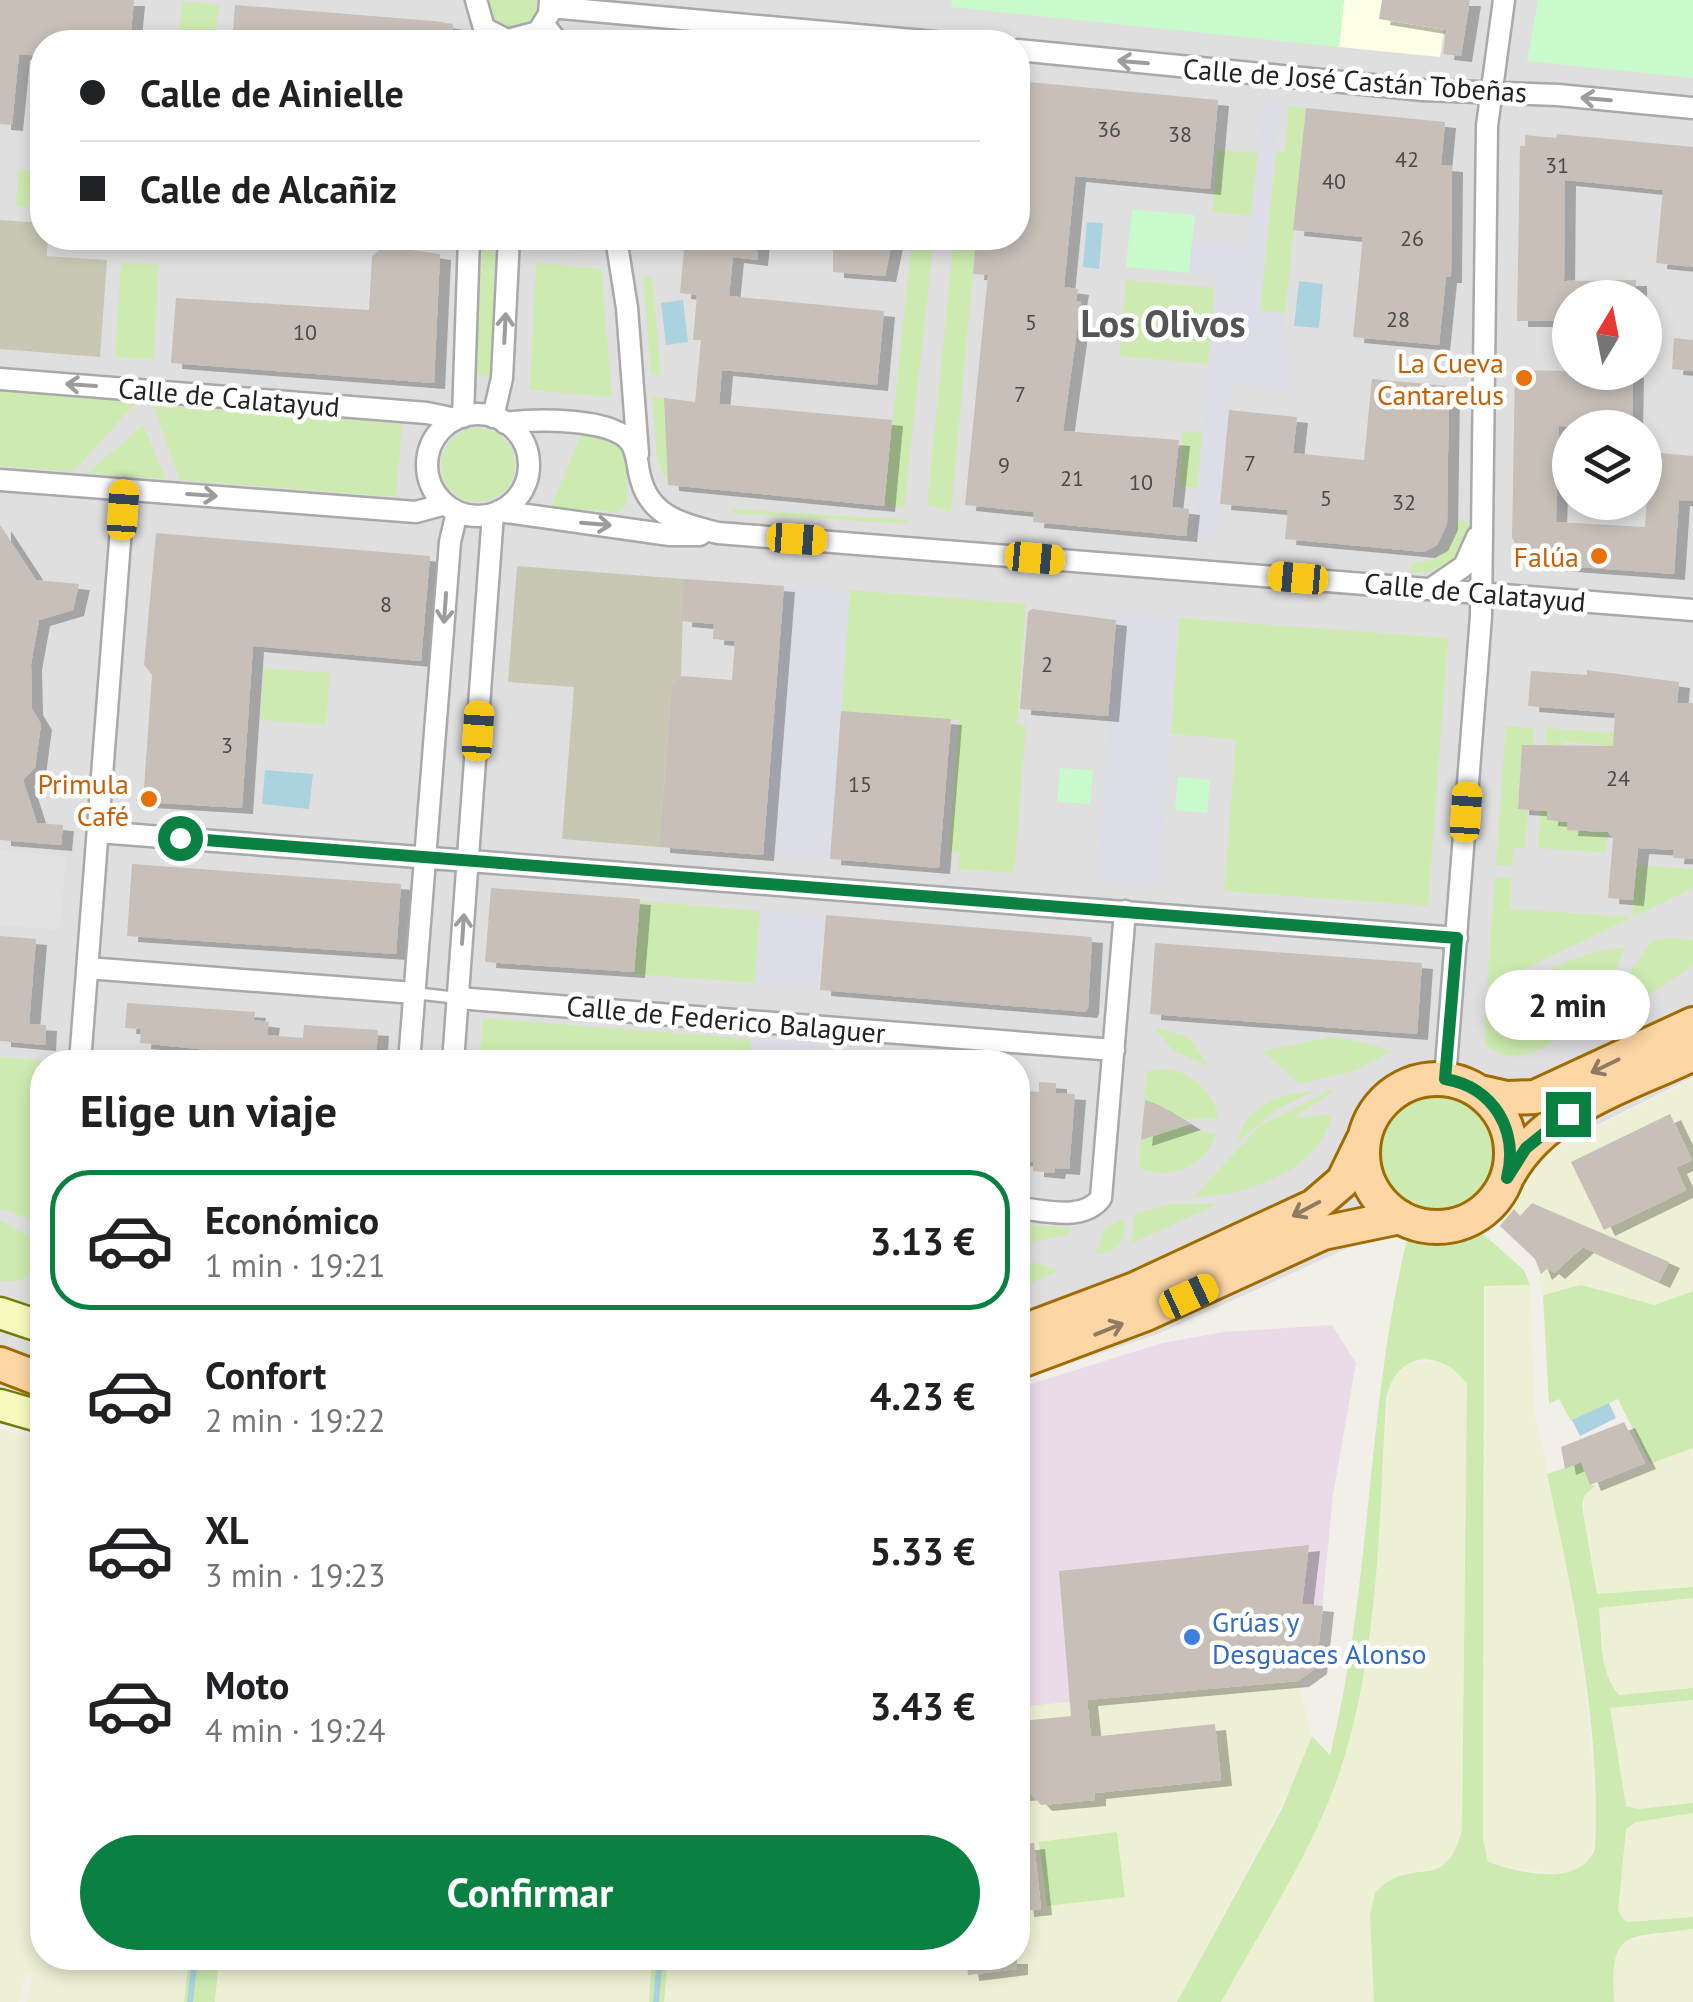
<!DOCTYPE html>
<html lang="es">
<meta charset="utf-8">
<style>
:root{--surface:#fff;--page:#f2f2f2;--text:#202124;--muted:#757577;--line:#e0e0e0;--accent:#0b8043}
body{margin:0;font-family:"PT Sans",sans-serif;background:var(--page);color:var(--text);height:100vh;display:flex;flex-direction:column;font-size:38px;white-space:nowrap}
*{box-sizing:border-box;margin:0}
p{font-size:32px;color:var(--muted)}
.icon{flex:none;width:55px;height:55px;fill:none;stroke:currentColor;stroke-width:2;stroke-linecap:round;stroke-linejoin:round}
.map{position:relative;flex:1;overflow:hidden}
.details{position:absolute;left:30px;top:1050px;width:1000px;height:920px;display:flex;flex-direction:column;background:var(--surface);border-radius:40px;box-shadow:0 5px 15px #0003}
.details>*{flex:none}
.top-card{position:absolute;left:30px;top:30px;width:1000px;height:220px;border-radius:40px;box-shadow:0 5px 15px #0003;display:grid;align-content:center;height:220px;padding:0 50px;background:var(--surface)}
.needle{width:65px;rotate:10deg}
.tools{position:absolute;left:1552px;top:280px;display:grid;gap:20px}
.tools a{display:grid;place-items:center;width:110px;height:110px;border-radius:50%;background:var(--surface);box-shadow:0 5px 15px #0003;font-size:50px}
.end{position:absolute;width:45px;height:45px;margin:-22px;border:12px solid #0b8043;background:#fff;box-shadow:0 0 0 5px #fff}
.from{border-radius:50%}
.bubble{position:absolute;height:70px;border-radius:35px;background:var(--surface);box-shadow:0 5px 15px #0003;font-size:32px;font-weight:800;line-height:70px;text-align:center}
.car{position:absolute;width:30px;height:60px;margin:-30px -15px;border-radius:12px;box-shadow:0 0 8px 2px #0007;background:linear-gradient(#f5c518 24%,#345 0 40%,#f5c518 0 76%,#345 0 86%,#f5c518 0)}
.top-card b{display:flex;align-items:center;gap:35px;height:95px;font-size:38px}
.top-card b+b{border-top:2px solid var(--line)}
.top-card i{width:25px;height:25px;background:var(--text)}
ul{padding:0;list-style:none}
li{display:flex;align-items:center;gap:30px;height:140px;margin:0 20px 15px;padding:0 30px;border:5px solid transparent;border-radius:40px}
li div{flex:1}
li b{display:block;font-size:38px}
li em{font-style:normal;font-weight:800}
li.selected{border-color:var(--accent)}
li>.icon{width:90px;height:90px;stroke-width:1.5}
h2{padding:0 50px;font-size:45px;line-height:120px}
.button{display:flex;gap:20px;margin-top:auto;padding:20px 50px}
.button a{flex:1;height:115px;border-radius:60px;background:var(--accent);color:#fff;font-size:40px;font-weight:800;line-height:115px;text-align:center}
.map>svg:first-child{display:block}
.residential{fill:#e0dfdf;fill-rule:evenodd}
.industrial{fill:#ebdbe8}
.education{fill:#ffffe5}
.construction{fill:#c7c7b4}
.farmland{fill:#eef0d5}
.grass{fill:#cdebb0}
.park{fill:#c8facc}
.parking{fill:#e2e2e2}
.plaza{fill:#dddde8}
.water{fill:#aad3df}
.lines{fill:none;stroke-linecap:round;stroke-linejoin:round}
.stream{stroke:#aad3df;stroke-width:6}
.building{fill:#c7bfb8;filter:url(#shadow)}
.service-casing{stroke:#a9a9a9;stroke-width:15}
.minor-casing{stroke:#a9a9a9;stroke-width:25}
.secondary-casing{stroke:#707d05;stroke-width:35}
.primary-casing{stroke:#a06b00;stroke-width:38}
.service{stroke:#fff;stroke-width:10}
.minor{stroke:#fff;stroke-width:20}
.secondary{stroke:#f7fabf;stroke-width:30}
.primary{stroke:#fcd6a4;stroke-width:32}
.oneway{stroke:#9c9c9c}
.oneway2{stroke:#8f7c63}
.route{stroke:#0b8043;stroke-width:12}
.food-dot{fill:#e8710a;stroke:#fff;stroke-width:4}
.shop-dot{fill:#3f7fe0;stroke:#fff;stroke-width:4}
.labels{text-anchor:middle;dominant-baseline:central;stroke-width:9;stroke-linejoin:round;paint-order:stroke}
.number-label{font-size:22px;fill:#4b4948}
.street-label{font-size:28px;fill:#222;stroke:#fff}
.food-label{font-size:28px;fill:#c56008;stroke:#fff;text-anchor:end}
.shop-label{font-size:28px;fill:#366cbe;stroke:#fff;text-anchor:start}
.district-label{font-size:38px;font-weight:bold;fill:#555;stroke:#fff}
</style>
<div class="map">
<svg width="1693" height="2002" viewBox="0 0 1693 2002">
<defs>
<filter id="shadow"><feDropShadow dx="11" dy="6" stdDeviation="0" flood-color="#0004"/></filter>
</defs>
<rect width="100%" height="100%" fill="#f2efe9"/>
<!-- residential -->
<path class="residential" d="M0,0H1693V1077L1547,1150L1512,1208L1477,1238L1442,1246L1388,1236L1370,1238L1158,1334L1018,1381V1062H42V1396L0,1381ZM42,42H1018V238H42ZM1570,298H1645V372H1570ZM1570,428H1645V502H1570Z"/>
<!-- industrial -->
<path class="industrial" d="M1332,1325L1356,1363L1333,1495L1316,1668L1298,1681L1018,1707V1388L1162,1343L1224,1332Z"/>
<!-- education -->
<path class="education" d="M1344,0H1470L1464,32L1444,30L1440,57L1339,47Z"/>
<!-- construction -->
<path class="construction" d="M0,220L42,223V238H48L47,256L107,260L100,357L0,349Z
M517,566L684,579L681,676L672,684L659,847L562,839L574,687L508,682Z"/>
<!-- farmland -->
<path class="farmland" d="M1693,1079V1291L1655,1305L1581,1285L1543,1295L1535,1259L1500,1226L1540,1160L1563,1143Z
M1530,1285L1535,1415L1563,1540L1586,1690L1597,1817L1590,1861L1577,1871L1549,1874L1488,1863L1483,1840L1485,1286Z
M1443,1361L1455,1366L1467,1384L1462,1830L1456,1856L1444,1868L1402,1874L1371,1915L1374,2002H1221L1322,1815L1341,1768L1371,1621L1389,1385L1408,1362Z
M0,1429L42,1441V1958H192L184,2002H26L32,1975L26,1973L19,2002H0Z
M1693,1448V1587L1597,1594L1584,1523V1496L1595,1486Z
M1693,1598V1688L1620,1695L1609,1683L1604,1665L1599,1607Z
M1298,1681L1312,1736L1302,1766L1177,2002H664L668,1958H1018V1707Z
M1693,1700V1803L1639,1809L1626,1806L1610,1708Z
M1693,1813V1917L1626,1922L1618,1911V1891L1626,1829L1636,1822Z
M1693,1929V2002H1614L1612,1956L1619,1947L1630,1940Z
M219,1958H652L649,2002H215Z"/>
<!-- grass -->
<path class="grass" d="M489,0H536L537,11L525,26H503L490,15Z
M182,1L219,5L215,42H179Z
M1289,106L1306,108L1285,314L1260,311L1276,152H1285Z
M1218,150L1258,153L1251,216L1212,212Z
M19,169L42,171V209L16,206Z
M536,238H593L597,252L536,246Z
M912,238H934L904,508L884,506Z
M954,238H976L951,512L927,505Z
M483,243L501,261L495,377L469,376L474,272H481Z
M121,262L159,265L153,359L115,357Z
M536,263L601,269L612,397L530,390Z
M643,276L652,277L661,375L651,374Z
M1126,280L1215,288L1208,364L1119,356Z
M0,391L136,402L73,472L0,466Z
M652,397L664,398L668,485L657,458Z
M152,403L402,424L396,497L180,480Z
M143,425L166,479L88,473Z
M441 465a37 37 0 1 1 74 0a37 37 0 1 1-74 0Z
M1183,431L1202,433L1198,488L1179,486Z
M581,435L615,439L627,456V503L619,512L551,507Z
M731,509L907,520V524L731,513Z
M1457,521H1469C1467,556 1445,574 1411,573V563C1439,563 1456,549 1457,521Z
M850,590L1026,604L1017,724L1026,725L1014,873L958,869L959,853L949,852L959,720L841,711Z
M1179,618L1448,638L1428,906L1224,891L1236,739L1171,734Z
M264,668L330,673L326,725L260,720Z
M1506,726L1534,728L1533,746H1522L1518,809L1528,810L1525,848L1514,847L1512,866L1496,865Z
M1546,728L1614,733L1613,746L1564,742L1547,820L1568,822V830L1608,832L1606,853L1538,848Z
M1636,865L1693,869V888L1487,987L1495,877L1511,878L1510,909L1632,917Z
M640,901L760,911L755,983L634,974Z
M1671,938L1693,940V966L1647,996L1614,1004L1616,991L1652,940Z
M1625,947C1611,990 1539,1086 1486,1046L1484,1019C1517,982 1576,951 1625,947Z
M483,1018L751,1039L750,1062H479Z
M1153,1027L1189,1037L1210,1067L1174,1051Z
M1330,1037L1373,1044L1391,1052L1354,1071L1299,1084L1263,1051Z
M0,1057L50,1061L42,1062L38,1222L0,1208Z
M1167,1069C1193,1074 1213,1090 1218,1118L1182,1119L1144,1100L1147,1071Z
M1314,1091L1278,1109L1237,1142C1248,1102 1277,1096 1314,1091Z
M1328,1091H1334L1293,1118L1332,1114C1319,1172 1246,1196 1193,1197L1261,1125Z
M1376 1153a61 61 0 1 1 122 0a61 61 0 1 1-122 0Z
M1181,1127L1216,1134C1205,1166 1171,1182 1139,1168L1141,1139Z
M1169,1204H1218L1132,1243L1134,1214Z
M1123,1218C1129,1239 1117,1254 1096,1253L1105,1228Z
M0,1220L26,1234L42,1264L20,1281H0Z
M1018,1224L1070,1228L1069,1235L1018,1244Z
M1483,1234L1524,1270L1530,1285L1484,1286L1483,1840L1488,1862C1519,1873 1580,1888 1595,1849C1601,1724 1573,1596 1547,1474L1581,1462L1590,1484L1595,1486L1584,1496L1582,1506L1597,1594L1693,1587V1598L1599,1608C1602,1638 1599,1672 1619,1695L1693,1688V1700L1610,1708L1626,1806L1639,1809L1693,1803V1813L1636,1822L1626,1829L1618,1911L1626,1922L1693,1917V1929C1626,1939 1610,1926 1614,2002H1374L1370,1915L1375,1893C1413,1852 1445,1897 1462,1830L1467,1384C1440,1347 1396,1351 1386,1399C1379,1522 1379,1653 1340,1771C1313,1851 1262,1927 1221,2002H1177L1282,1809L1312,1736L1330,1755C1372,1585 1366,1409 1407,1239L1442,1246Z
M1018,1258L1060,1270L1018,1289Z
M1581,1285L1655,1305L1693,1291V1448L1650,1464L1618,1399L1571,1421L1559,1399L1549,1404L1543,1295Z
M1117,1832L1125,1897L1047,1906L1039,1842Z
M189,1958H219L215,2002H184Z
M652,1958H668L664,2002H649Z"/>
<!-- park -->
<path class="park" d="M952,0H1344L1339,47L951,7Z
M1538,0H1693V78L1527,61Z
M1132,209L1195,215L1189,273L1126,267Z
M1060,768L1093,770L1090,804L1057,802Z
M1178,777L1210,780L1207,813L1175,810Z"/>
<!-- parking -->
<path class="parking" d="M0,850L66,856L60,930L0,925Z"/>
<!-- plaza -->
<path class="plaza" d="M1263,102L1280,103L1260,311L1285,314L1281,351L1292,353L1288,388L1232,383L1217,538L1193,536L1217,276L1189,273L1192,241L1248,246Z
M784,586L850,590L830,859L763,855Z
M1117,613L1179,618L1159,886L1097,881Z
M760,911L824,916L818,988L755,983Z
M751,1039L815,1044L813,1062H750Z"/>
<!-- water -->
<path class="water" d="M1087,222L1103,223L1099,269L1083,267Z
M1299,281L1323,284L1319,328L1294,326Z
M683,300L688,342L666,345L661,303Z
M265,770L313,774L309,809L262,804Z
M1609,1403L1616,1418L1580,1436L1572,1420Z"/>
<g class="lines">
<!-- stream -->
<path class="stream" d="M190,2002L195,1958
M656,2002L660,1958"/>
</g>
<!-- building -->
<path class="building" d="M0,0H134L130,42H42V56L19,54L12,125L0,124Z
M1382,0H1470L1461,56L1443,54L1446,30L1379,19Z
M235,5L434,21L453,24L452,42H232Z
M1018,81L1218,100L1210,189L1075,176L1064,287L1078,289L1076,301L1081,302L1063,431L1179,440L1172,507L1189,509L1186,536L1033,522L1034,512L965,505L988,275L973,274L976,238H1018Z
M1306,108L1445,122L1441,165L1452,166L1451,277H1446L1439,345L1353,337L1363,237L1293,230Z
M1557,134L1693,147V267L1656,263L1663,190L1565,180L1564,281L1636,280V298H1570V321H1517L1520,146H1525V135L1556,138Z
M685,238H759L757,260L733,257L729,296L884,311L877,385L722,370L719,404L892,420L884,506L668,485L664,398L695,402L701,340H693L697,295L680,293Z
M833,238H893L885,276L833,272Z
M384,246L440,254L434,383L171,363L176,298L369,310L372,256Z
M1674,338L1693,340V371L1672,369Z
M1515,370L1633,372L1632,427L1559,426L1556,522L1645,527L1650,452L1693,456V501L1679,500L1674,574L1538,564L1519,553L1512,537Z
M1372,379L1449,386L1447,524L1437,545L1424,552L1285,539L1288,510L1220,504L1229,410L1297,417L1293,453L1364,460Z
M0,525L36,580L79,584L73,610L39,620L31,664L32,709L41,724L35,768L23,780L37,823L63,825L61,845L0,840Z
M156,533L430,556L421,661L253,646L242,808L143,802L152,675L144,665Z
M684,579L784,586L763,855L659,847L672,684L681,676L732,680L735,641L713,639L714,624L681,621Z
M1032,609L1116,620L1108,716L1020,709L1028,612Z
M1587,670L1679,682L1677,703H1693V859L1673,858L1674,850L1638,848L1633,900L1608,898L1613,838L1608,832L1567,830L1568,822L1547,820V811L1518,809L1522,745L1613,746L1615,713L1528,706L1531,671L1587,675Z
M841,711L951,719L939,868L830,859Z
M132,864L401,884L396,954L127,936Z
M491,888L640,899L634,972L485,962Z
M826,915L1092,937L1088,1008L1086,1012L820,990Z
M0,936L36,939L29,1024L46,1025L45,1045L0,1041Z
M1155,943L1422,963L1417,1034L1150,1014Z
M127,1003L255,1012L254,1020L269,1022L267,1035L303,1038L304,1025L378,1030L376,1058L370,1057L369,1062H324L140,1043L141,1029L125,1028Z
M1039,1082L1056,1083V1093L1075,1094L1069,1169L1055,1168L1054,1173L1033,1171V1162L1018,1160V1090L1039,1092Z
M1145,1100L1159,1105L1190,1124L1141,1140Z
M1670,1114L1692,1160L1676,1168L1686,1190L1604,1230L1571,1162Z
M1532,1203L1669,1262L1659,1282L1583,1247L1554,1273L1548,1268L1541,1274L1535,1259L1500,1226L1514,1209L1520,1216Z
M1624,1422L1645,1463L1590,1485L1581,1462L1565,1469L1561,1447Z
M1309,1545L1302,1604L1323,1606L1316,1668L1298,1681L1087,1700L1091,1737L1215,1724L1221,1780L1095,1793V1800L1041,1805L1031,1794L1018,1795V1749H1024L1022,1721L1071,1716L1059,1571Z
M1034,1843L1041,1909L1023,1911L1018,1845Z
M966,1958H1017V1969L968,1975Z"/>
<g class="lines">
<!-- service casing -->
<g class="service-casing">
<path id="service" d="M414,993L458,998"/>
</g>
<!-- minor casing -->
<g class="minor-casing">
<path id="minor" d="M476,0L484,28L507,40L538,32L549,14L550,0
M550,7L935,42
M544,25L558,42
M1018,50L1423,90L1558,95L1693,108
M616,238L627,308L638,454
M0,379L427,413L456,419
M427 465a51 51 0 1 1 102 0a51 51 0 1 1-102 0Z
M463,417L469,238
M493,417L502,378L509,238
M505,423C533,419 614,417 631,443C638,453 637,468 641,480C651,517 685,525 718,533L1693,610
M0,480L416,512L445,504
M499,511L670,535H700
M1432,588L1464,566L1477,537
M98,832L1457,938
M87,968L414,993
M458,998L1114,1050
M80,1062L124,489
M409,1062L450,542L457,512
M453,1062L493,514
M1445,1079L1481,616L1487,126L1504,0
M1018,1208C1044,1210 1083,1222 1101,1198L1125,911"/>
</g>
<!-- secondary casing -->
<g class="secondary-casing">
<path id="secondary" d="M0,1313L42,1327
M0,1405L42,1417"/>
</g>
<!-- primary casing -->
<g class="primary-casing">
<path id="primary" d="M1363 1153a74 74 0 1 1 148 0a74 74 0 1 1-148 0Z
M1480,1092L1507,1098L1535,1097L1693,1024
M1509,1174C1545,1108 1629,1085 1693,1054
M1018,1333L1135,1289L1314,1206L1343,1181L1363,1140
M1018,1362L1146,1314L1323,1233L1400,1217
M0,1364L42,1380"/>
</g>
<!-- service -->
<use href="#service" class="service"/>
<!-- minor -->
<use href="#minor" class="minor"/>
<!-- secondary -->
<use href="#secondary" class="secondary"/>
<!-- primary -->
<use href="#primary" class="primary"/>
</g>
<!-- one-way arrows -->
<defs><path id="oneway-shaft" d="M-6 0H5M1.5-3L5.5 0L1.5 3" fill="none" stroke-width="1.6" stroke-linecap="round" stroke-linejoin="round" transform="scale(2.5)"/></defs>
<g class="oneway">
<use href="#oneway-shaft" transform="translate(1133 62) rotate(-175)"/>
<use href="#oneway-shaft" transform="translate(1596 99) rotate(-175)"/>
<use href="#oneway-shaft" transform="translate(505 328) rotate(-87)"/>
<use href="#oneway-shaft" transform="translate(81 385) rotate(-176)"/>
<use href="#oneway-shaft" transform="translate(202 495) rotate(4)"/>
<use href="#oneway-shaft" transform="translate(596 524) rotate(5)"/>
<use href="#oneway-shaft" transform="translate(445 608) rotate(94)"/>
<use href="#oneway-shaft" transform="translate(463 929) rotate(-86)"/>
</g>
<g class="oneway2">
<use href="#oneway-shaft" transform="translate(1605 1066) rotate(154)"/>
<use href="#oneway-shaft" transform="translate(1306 1209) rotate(152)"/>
<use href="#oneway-shaft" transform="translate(1109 1329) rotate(-22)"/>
</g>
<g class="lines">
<!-- route -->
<path class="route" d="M180,838L1457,938L1445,1079C1494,1087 1519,1131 1507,1178L1526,1148L1568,1114"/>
</g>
<!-- markers -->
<g class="food-dot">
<circle cx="1524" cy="378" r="10"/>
<circle cx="1599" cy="556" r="10"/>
<circle cx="149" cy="799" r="10"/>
</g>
<circle class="shop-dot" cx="1192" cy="1637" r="10"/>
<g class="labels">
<!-- number labels -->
<g class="number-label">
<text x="1109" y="129">36</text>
<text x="1180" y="134">38</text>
<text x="1407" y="159">42</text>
<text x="1557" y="165">31</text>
<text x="1334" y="181">40</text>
<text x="1412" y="238">26</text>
<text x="1398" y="319">28</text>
<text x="1031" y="322">5</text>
<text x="305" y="332">10</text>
<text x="1020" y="394">7</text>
<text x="1250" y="463">7</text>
<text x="1004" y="465">9</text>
<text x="1072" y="478">21</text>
<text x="1141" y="482">10</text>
<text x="1326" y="498">5</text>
<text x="1404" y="502">32</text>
<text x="386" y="604">8</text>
<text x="1047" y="664">2</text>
<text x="227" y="745">3</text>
<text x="1618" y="778">24</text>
<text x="860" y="784">15</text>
</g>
<!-- street labels -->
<g class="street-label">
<text transform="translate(1355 80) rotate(4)">Calle de José Castán Tobeñas</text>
<text transform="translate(229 397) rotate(5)">Calle de Calatayud</text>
<text transform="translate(1475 592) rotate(5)">Calle de Calatayud</text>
<text transform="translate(726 1019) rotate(5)">Calle de Federico Balaguer</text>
</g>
<!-- food labels -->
<g class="food-label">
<text x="1504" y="362">La Cueva<tspan x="1504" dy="32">Cantarelus</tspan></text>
<text x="1579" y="556">Falúa</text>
<text x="129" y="783">Primula<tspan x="129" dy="32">Café</tspan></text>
</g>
<!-- shop labels -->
<g class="shop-label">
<text x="1212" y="1621">Grúas y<tspan x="1212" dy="32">Desguaces Alonso</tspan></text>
</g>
<!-- district labels -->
<g class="district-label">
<text x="1163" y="322">Los Olivos</text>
</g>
</g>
</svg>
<div class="tools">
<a><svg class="needle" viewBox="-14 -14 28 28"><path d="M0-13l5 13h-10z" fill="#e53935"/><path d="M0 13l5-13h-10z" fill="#757577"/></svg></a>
<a><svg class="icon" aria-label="layers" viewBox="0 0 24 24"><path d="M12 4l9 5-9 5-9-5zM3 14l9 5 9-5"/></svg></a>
</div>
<i class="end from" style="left:180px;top:838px"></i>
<i class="end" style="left:1568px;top:1114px"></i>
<div class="bubble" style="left:1485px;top:970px;width:165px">2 min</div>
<i class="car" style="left:123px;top:510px;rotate:4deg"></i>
<i class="car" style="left:797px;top:539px;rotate:94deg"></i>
<i class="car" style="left:1035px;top:558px;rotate:95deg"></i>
<i class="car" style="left:1298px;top:578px;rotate:275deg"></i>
<i class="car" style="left:478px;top:731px;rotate:4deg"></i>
<i class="car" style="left:1466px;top:812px;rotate:4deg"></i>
<i class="car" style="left:1189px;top:1296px;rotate:65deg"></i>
<div class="top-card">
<b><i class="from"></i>Calle de Ainielle</b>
<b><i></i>Calle de Alcañiz</b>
</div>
<section class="details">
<h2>Elige un viaje</h2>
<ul>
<li class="selected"><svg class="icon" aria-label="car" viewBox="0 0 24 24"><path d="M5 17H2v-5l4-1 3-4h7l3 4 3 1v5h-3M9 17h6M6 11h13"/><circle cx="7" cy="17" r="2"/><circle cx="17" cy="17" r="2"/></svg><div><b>Económico</b><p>1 min · 19:21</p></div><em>3.13 €</em></li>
<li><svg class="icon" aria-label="car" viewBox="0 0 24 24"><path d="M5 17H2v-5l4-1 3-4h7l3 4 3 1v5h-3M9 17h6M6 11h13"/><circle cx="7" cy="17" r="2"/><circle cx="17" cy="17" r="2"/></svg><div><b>Confort</b><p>2 min · 19:22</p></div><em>4.23 €</em></li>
<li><svg class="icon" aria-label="car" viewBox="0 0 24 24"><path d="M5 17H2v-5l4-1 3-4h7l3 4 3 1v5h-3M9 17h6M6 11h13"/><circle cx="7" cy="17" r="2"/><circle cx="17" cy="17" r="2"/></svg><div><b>XL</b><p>3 min · 19:23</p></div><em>5.33 €</em></li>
<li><svg class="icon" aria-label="car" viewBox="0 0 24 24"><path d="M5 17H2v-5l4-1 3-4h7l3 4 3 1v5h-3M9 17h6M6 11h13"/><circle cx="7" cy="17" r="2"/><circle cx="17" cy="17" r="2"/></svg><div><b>Moto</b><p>4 min · 19:24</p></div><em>3.43 €</em></li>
</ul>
<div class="button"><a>Confirmar</a></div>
</section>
</div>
